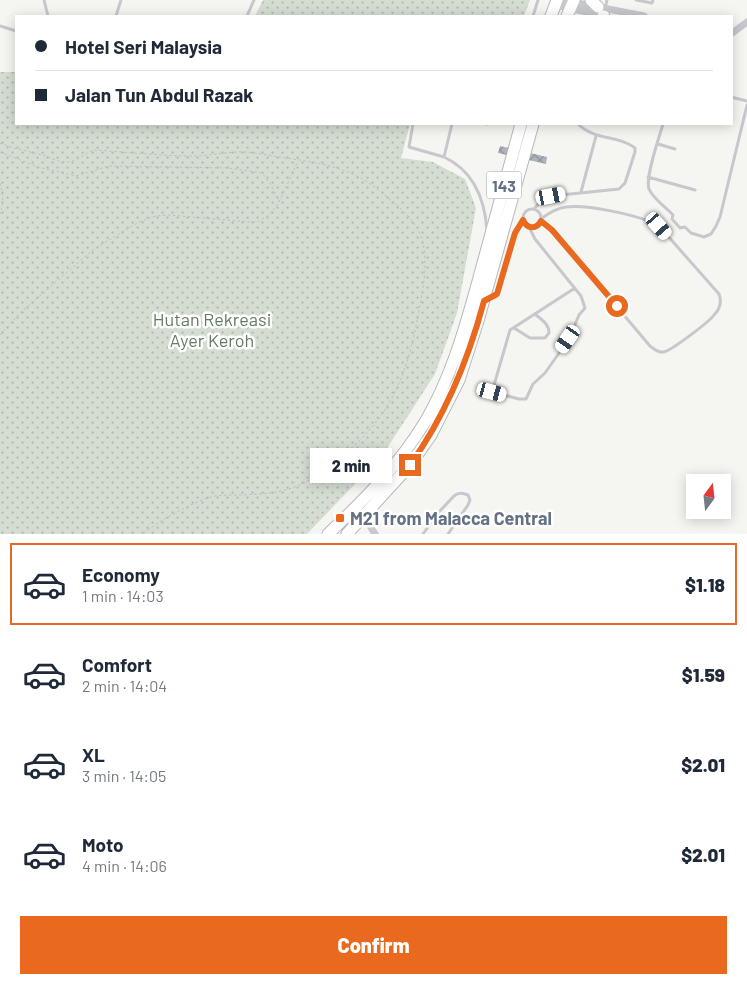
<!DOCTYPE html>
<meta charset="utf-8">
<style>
:root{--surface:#fff;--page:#f2f2f3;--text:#1f2937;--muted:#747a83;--line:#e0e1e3;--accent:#e96a1f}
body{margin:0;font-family:Barlow,sans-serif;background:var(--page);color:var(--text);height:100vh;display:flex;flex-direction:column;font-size:19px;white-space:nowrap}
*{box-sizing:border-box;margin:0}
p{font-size:16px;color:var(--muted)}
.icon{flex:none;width:28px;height:28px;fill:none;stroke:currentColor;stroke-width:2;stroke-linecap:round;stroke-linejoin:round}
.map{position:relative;height:534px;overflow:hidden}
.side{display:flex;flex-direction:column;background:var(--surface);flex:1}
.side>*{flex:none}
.guide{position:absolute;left:15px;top:15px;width:718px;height:110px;border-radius:0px;box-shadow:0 2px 12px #0003;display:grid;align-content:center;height:110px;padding:0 20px;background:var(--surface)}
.needle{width:32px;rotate:15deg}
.controls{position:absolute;left:686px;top:474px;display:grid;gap:10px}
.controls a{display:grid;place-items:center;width:45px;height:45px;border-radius:0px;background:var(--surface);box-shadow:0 2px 12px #0003;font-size:25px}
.end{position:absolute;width:22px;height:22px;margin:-11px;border:6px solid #e96a1f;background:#fff;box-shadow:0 0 0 2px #fff}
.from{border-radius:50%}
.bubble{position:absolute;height:35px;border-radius:0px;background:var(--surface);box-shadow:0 2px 12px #0003;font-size:16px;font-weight:800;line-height:35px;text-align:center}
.car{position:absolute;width:15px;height:30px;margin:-15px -8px;border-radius:6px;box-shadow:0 0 4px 1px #0007;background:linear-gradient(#fff 24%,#345 0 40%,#fff 0 76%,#345 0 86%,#fff 0)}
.guide b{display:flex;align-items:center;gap:18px;height:48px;font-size:19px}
.guide b+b{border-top:1px solid var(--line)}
.guide i{width:12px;height:12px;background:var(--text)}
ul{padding:9px 0 0;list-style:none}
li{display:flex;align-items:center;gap:15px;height:82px;margin:0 10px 8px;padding:0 10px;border:2px solid transparent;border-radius:0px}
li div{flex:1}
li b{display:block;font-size:19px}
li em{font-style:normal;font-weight:800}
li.on{border-color:var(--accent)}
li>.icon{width:45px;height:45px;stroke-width:1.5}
.cta{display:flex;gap:10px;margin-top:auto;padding:10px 20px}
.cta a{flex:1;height:58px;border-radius:0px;background:var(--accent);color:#fff;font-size:20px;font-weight:800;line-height:58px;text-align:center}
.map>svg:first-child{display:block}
.park{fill:url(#park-dots)}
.building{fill:url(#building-cross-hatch)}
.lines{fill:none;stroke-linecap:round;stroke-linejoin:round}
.trunk-casing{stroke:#b6b8bc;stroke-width:13}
.path{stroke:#bdbec1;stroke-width:1;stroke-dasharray:2.5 2.5;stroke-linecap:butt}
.service{stroke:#c6c8cc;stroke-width:3}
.minor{stroke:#c6c8cc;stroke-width:7}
.trunk{stroke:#fff;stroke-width:11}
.route{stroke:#e96a1f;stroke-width:6}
.poi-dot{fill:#e96a1f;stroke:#fff;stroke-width:2}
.labels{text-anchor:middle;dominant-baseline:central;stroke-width:5;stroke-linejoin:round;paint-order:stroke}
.shield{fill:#fff;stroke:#929ca9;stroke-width:1}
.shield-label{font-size:16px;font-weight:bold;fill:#647184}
.park-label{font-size:18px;fill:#647b63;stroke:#fff}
.poi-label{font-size:18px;font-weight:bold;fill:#647184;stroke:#fff;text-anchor:start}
</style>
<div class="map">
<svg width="747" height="534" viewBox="0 0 747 534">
<defs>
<pattern id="park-dots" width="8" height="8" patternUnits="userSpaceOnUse" patternTransform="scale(1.25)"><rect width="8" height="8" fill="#d5ddd3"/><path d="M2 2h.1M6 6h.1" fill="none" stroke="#b0b8b1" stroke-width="1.8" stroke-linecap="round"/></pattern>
<pattern id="building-cross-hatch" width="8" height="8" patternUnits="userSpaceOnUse" patternTransform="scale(1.25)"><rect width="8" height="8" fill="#aeb3ba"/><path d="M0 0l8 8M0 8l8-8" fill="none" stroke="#91969d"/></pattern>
</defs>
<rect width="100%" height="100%" fill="#f5f6f2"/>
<!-- park -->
<path class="park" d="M263,0H530L524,16H255Z
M0,72H16V124H410L401,158L433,162L465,179L476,208L457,313L435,374L382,456L307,534H0Z"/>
<!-- building -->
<path class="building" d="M500,146L547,157L546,164L498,153Z"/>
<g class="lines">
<!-- trunk casing -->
<g class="trunk-casing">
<path id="trunk" d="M591,0L598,7
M551,16L557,0
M567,16L574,0
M603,16H604
M328,534C364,500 399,465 425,422C450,380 464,332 477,285C492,231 506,177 521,124
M347,534L410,465L431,435L459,380L478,321L533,124"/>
</g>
<!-- path -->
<path class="path" d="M0,143C14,149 28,151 42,155C49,157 58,162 65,162C75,163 85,153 94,150C127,152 160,156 193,156C211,156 229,151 246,152C257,153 268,155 279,157C306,161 334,164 359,177C371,183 381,192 392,201C404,211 417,223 422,239C429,265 422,295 417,321C403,396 377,434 314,477C290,493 267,494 239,495C231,495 223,495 215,496C195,500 158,522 142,534
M0,152L38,167L76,176L109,166L228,168L262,173L271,185L279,202
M0,183C3,194 4,203 0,214
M0,335L20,313L94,249L139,222L156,216L169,215L250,222H258L270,214L279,202L298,161"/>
<!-- service -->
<path class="service" d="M44,0L48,16
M636,0L652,3L653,0
M605,9L607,0
M116,16L121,0
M247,16L254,0
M533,16L538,0
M0,26L16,31
M731,97L747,101
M413,124L409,147L444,157
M452,124L444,157C474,171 485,200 487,231
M486,124H487
M663,124C659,138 645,177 649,189C653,199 666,207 673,215L672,219L680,228L685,227L691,233L704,237L711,234L716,226L720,217L747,105
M658,144L675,149
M648,177L695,190
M581,192L596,136
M523 218a9 9 0 1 1 18 0a9 9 0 1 1-18 0Z
M534,209L540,202L551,196L619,189L625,183L635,152V148C619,135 595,141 578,124
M541,221L552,230L650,346C654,349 658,353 664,352C672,350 709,322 714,315C720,309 722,302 719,294L659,226L654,223C635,215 587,204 566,207C557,208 549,213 542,218
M488,299L497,294L515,233L523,220
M514,328L530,338H545L549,333C549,324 542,320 535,314
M492,392L510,330L575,288
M491,398L492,392L519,399H526L533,384L545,373L569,339L579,315L585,308L581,296L535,239L529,227
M423,534L437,514L454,496C459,492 463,493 468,495L470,500L468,505L448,534"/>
<!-- minor -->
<path class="minor" d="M562,0L644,16
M555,5L605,16
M731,34L747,22
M356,508L364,516L375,534"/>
<!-- trunk -->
<use href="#trunk" class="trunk"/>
</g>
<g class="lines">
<!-- route -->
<path class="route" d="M410,465C446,415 468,361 484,301L497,294L515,233L523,220C527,229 536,230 541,221L552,230L617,306"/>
</g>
<!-- markers -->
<rect class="poi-dot" x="335" y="513" width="10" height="10" rx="2.5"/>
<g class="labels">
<!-- shield labels -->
<rect class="shield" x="486.5" y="171.5" width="35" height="27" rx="4"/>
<g class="shield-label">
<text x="504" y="185">143</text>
</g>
<!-- park labels -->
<g class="park-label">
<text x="212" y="319">Hutan Rekreasi<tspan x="212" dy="21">Ayer Keroh</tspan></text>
</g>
<!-- poi labels -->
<g class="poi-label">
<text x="350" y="518">M21 from Malacca Central</text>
</g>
</g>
</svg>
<div class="controls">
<a><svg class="needle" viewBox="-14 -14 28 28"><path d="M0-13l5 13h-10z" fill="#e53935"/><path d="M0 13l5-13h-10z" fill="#747a83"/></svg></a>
</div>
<i class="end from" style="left:617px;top:306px"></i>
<i class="end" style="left:410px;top:465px"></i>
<div class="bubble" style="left:310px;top:448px;width:82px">2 min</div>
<i class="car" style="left:551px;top:196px;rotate:79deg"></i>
<i class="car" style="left:659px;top:226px;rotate:139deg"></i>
<i class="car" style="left:568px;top:339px;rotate:215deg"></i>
<i class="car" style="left:492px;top:392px;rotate:105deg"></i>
<div class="guide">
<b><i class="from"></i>Hotel Seri Malaysia</b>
<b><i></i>Jalan Tun Abdul Razak</b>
</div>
</div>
<section class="side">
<ul>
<li class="on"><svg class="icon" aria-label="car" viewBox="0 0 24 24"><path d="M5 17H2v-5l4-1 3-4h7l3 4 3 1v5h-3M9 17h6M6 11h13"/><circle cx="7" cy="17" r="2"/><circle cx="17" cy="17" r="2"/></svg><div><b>Economy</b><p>1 min · 14:03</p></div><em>$1.18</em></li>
<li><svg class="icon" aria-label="car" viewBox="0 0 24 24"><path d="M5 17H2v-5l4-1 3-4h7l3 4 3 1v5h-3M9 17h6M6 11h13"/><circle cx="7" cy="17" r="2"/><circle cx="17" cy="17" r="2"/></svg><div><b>Comfort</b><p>2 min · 14:04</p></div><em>$1.59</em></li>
<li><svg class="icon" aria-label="car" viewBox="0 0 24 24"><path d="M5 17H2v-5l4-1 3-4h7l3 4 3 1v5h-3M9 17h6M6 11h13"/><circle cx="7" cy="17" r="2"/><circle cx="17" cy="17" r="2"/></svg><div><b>XL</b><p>3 min · 14:05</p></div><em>$2.01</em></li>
<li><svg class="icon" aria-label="car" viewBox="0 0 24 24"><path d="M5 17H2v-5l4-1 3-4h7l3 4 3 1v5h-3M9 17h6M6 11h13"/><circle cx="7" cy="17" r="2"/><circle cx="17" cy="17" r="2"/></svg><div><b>Moto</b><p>4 min · 14:06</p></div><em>$2.01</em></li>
</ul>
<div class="cta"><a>Confirm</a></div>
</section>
